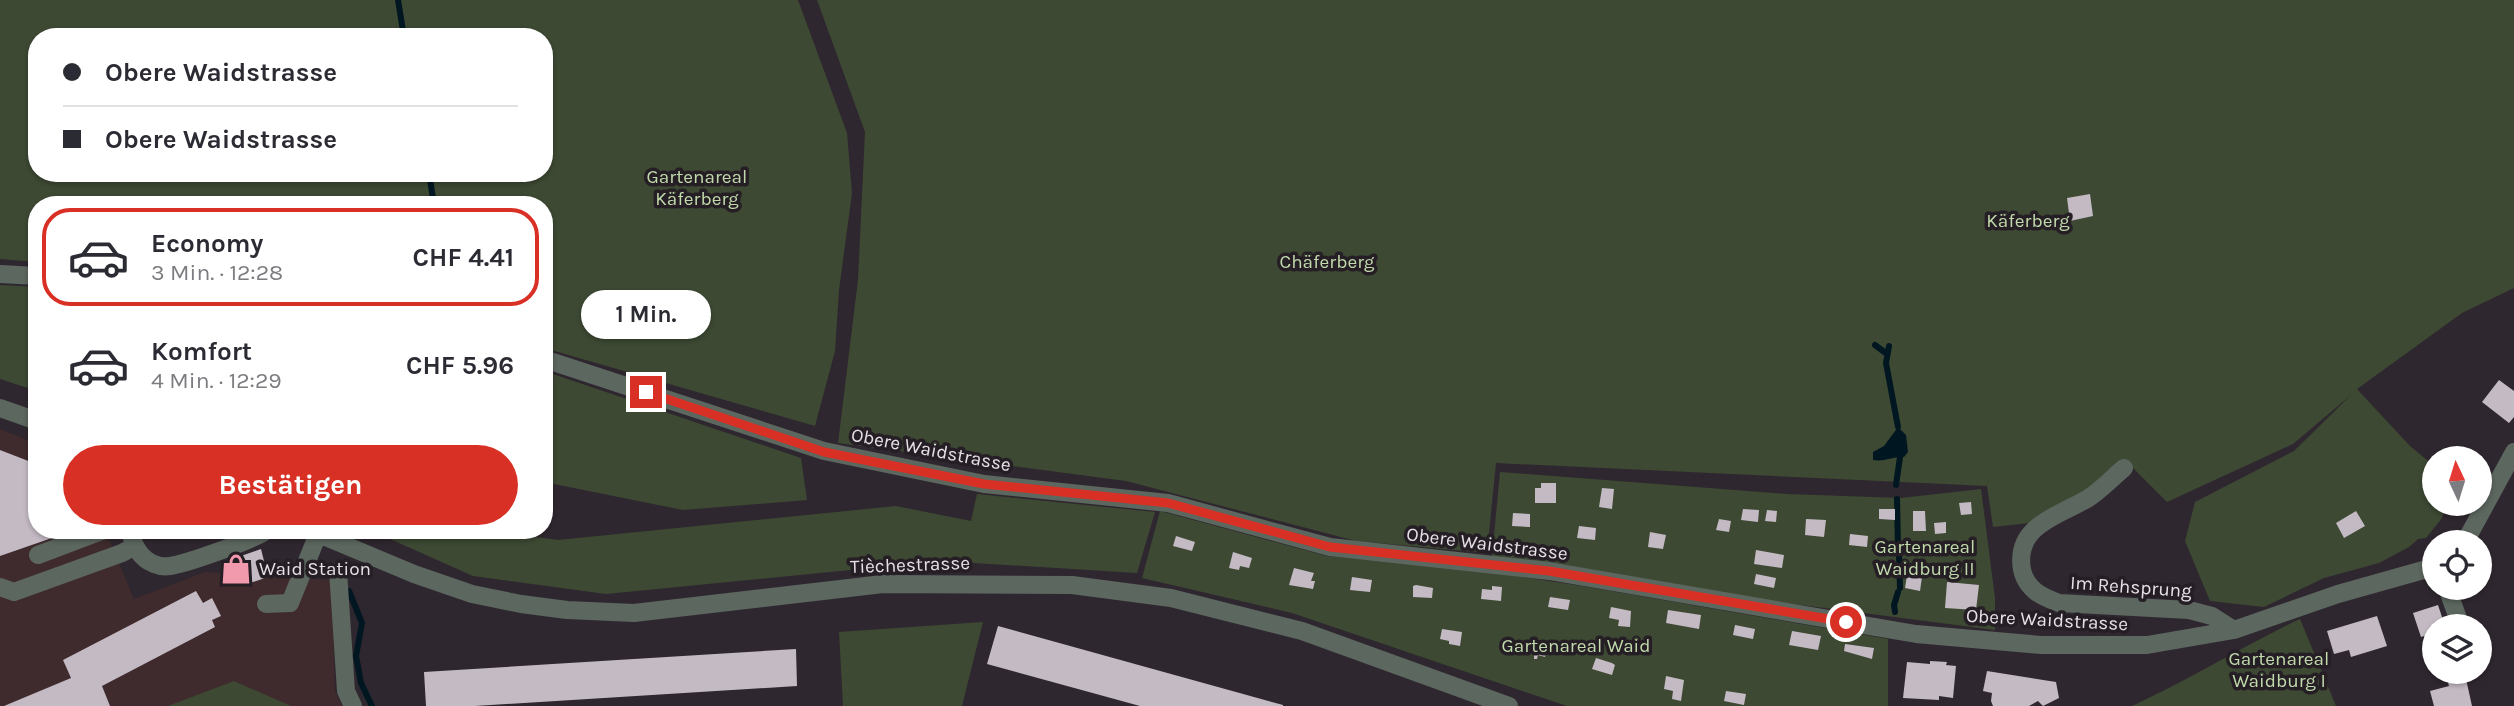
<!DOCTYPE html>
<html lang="de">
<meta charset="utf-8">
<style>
:root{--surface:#fff;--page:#f7f7f7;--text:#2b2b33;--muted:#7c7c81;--line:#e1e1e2;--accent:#d93025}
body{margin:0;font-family:Karla,sans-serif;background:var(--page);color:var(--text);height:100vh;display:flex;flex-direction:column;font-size:26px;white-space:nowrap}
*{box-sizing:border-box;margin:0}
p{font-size:23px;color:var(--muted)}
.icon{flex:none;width:38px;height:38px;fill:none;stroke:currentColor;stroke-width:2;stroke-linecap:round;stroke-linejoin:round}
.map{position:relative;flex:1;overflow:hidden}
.side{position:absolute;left:28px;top:196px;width:525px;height:343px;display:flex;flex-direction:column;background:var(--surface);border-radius:28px;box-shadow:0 2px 5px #0004}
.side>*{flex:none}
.hud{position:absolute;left:28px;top:28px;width:525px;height:154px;border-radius:28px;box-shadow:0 2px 5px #0004;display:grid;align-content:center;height:154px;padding:0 35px;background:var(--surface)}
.needle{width:46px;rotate:356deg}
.buttons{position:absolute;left:2422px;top:446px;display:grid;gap:14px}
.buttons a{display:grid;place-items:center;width:70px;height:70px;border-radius:50%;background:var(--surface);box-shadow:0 2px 5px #0004;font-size:35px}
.end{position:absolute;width:32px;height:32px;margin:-16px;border:9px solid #d93025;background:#fff;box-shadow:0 0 0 4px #fff}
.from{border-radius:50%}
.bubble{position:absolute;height:49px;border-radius:24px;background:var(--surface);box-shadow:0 2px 5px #0004;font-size:23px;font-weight:700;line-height:49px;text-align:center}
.hud b{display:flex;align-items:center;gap:24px;height:66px;font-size:26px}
.hud b+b{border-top:2px solid var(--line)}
.hud i{width:18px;height:18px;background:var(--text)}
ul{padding:12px 0 0;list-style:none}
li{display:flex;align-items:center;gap:21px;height:98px;margin:0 14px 10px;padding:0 21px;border:4px solid transparent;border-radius:28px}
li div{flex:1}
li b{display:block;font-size:26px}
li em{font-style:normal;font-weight:700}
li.on{border-color:var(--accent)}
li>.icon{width:63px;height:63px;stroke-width:1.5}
.primary-button{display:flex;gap:14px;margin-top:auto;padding:14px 35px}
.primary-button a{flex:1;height:80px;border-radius:42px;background:var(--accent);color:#fff;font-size:28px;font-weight:700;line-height:80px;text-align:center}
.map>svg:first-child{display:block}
.medical{fill:#3f2b2d}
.green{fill:#3d4933;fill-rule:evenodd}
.water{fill:#001721}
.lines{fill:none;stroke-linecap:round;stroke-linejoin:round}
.stream{stroke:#001721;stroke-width:6}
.building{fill:#c4bac4}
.minor{stroke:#5c675f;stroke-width:18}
.route{stroke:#d93025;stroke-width:9}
.labels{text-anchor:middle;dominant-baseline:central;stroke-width:7;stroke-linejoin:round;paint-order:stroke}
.park-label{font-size:19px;fill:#c0daab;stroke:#251e25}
.street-label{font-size:19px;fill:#e6e1e6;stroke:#251e25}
.poi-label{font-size:19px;fill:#e6e1e6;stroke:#251e25;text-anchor:start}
</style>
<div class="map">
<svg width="2514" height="706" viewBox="0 0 2514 706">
<rect width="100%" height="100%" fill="#2f272f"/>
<!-- medical -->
<path class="medical" d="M0,429L37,444V530H105L134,599L205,572L331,580L335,691L342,706H0Z"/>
<!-- green -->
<path class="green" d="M0,0H798L847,133L852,193L839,290L835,351L815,426L544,348V205H37V262L0,259ZM37,37H544V173H37Z
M817,0H2514V288L2462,313L2357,389L2410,446L2434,466V504H2446L2442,518L2426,538L2418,539L2409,547L2379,563L2324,578L2264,607L2210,601L2185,541L2195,502L2294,451L2351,395L2293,444L2167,502L2124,459L2082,493L2029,523L1993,527L1987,486L1496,463L1487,553L1356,541L1126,481L838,443L858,280L865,132Z
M0,285L37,287V391L0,379Z
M544,371L801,458L807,500L683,510L544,482Z
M1500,472L1787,494L1901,498L1981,489L1995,598V630L1762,600L1492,556Z
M977,494L1155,512L1137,573L941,561L606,594L473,576L370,530H486L558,540L896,506L971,521Z
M1160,511L1327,556L1477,570L1582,586L1888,639V706H1567L1292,613L1142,578Z
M2300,619L2336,706H2132C2189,680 2243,646 2300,619Z
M983,622L962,706H843L839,632Z
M234,681L291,706H168Z"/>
<!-- water -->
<path class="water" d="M1898,427L1906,435L1908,452L1904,457C1891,457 1884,462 1873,460V452L1884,446Z"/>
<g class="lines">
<!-- stream -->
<path class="stream" d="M398,0L404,37
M429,173L434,205
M1875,345L1887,354
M1889,346L1886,363L1898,427
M1896,485L1900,457
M1897,499L1898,549
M1899,554L1900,588
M349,591L362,623L356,656L361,683L372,706
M1895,612L1894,605L1898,592"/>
</g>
<!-- building -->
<path class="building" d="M2090,194L2093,216L2070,221L2067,198Z
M2499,380L2514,391V417L2509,423L2482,402Z
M0,450L31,462L34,471L37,470V530L72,531L0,556Z
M1541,483H1556V503H1535V488H1541Z
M1602,488L1614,489L1612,509L1599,507Z
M1971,502L1972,514L1961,515L1959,503Z
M1743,509L1759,510L1758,522L1741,520Z
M1879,509H1895V520L1879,519Z
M1767,510L1777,511L1776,522L1765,521Z
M1913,511H1925L1926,531H1913Z
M2356,511L2365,526L2344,538L2336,523Z
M1513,513L1530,514V527L1512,526Z
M1719,519L1731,521L1729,532L1716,530Z
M1806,519L1826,520L1824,537L1805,535Z
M1946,522V533L1935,534L1934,523Z
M1579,526L1596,528L1595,540L1577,538Z
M1650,532L1666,535L1663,549L1648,547Z
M1850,534L1868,536L1867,547L1849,545Z
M1176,536L1195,542L1192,551L1173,546Z
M261,549L268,577L250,583L248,578L227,582L221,563Z
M1756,550L1784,555L1782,568L1754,564Z
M1233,552L1252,558L1249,568L1240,566L1239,570L1229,568Z
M1294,568L1314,573L1311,581H1315L1313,589L1289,585Z
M1756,574L1776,578L1774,588L1754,584Z
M1907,575L1922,577L1920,591L1905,588Z
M1352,577L1372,580L1370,592L1350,590Z
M1947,582L1979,585L1976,610L1945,608Z
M1416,585L1433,588L1432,598L1413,597V586Z
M1492,586L1502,587L1501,601L1481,599L1482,589L1492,590Z
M196,591L203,603L212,598L221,616L212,620L215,627L102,686L110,706H4L71,678L63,660Z
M1550,597L1570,600L1568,610L1548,607Z
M2438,605L2445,626H2434V633L2421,637L2413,613Z
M1611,607L1631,611L1630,627L1618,626L1619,620L1609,618Z
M1668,610L1701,615L1699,629L1666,623Z
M2377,616L2387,646L2351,657L2349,650L2334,654L2327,631Z
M1735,625L1755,629L1753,639L1733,635Z
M998,626L1283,705V706H1140L987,664Z
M1442,629L1462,632L1460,646L1449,644V641L1440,639Z
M1792,631L1821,636L1818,650L1789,645Z
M1528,643L1547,647L1545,657L1538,655L1537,659H1534V654L1524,652Z
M1845,644L1874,648L1872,659L1844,651Z
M796,649L797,686L475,706H426L424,672Z
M1596,658L1612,663L1615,665L1612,675L1592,669Z
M1930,661L1947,662L1946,665L1956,666L1953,698L1939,696V700L1903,698L1907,662L1930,664Z
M1987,671L2056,682L2059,698L2043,706L2038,701L2029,706H1993L1991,701L1992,693L1983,691Z
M1666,676L1684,680L1681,701L1672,699L1673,691L1664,689Z
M2466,679L2472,706H2434L2430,691L2449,686L2448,683Z
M1726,691L1746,694L1744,705L1724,701Z"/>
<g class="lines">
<!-- minor -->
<path class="minor" d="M0,274L37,276
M544,359L824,451L984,484L1168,503L1330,547L1549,571L1916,634L2041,645H2147L2234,630L2338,594L2434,567
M0,408L37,421
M2124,468C2112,478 2100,491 2087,499C2070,509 2049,516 2035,529C2017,545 2016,575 2035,591C2042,597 2051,600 2059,603L2189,610L2212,616L2234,630
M129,530C134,545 139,558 154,564C161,567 168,567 175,565C193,561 254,540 267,530
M309,530L414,574L472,594L521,604L567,610L634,613L883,584L1072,585L1171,598L1302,631L1509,706
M2465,542L2514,452
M38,555L104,530
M338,571L346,691L353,706
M0,587L14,592L122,553L135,546
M2447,588L2459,621
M266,604L290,603L318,534"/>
</g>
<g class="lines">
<!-- route -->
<path class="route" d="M646,392L824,452L984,484L1168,503L1330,547L1549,571L1846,622"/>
</g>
<!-- icons -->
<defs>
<g id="shop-bare" transform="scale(2.415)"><path d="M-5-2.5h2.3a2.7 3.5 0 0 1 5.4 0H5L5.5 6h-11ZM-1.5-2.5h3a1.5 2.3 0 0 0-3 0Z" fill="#f29aad" stroke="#251e25" stroke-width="2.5" paint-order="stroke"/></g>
</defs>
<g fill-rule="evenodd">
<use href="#shop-bare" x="236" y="569"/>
</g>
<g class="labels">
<!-- park labels -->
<g class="park-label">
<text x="697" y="177">Gartenareal<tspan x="697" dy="22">Käferberg</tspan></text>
<text x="2028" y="221">Käferberg</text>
<text x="1327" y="262">Chäferberg</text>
<text x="1925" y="547">Gartenareal<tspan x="1925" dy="22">Waidburg II</tspan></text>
<text x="1576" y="646">Gartenareal Waid</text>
<text x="2279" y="659">Gartenareal<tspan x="2279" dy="22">Waidburg I</tspan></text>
</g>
<!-- street labels -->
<g class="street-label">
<text transform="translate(931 450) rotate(11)">Obere Waidstrasse</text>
<text transform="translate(1487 544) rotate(7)">Obere Waidstrasse</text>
<text transform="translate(910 565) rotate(-2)">Tièchestrasse</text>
<text transform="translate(2131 587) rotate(4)">Im Rehsprung</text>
<text transform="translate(2047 620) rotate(3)">Obere Waidstrasse</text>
</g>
<!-- poi labels -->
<g class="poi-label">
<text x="259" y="569">Waid Station</text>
</g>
</g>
</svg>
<div class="buttons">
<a><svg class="needle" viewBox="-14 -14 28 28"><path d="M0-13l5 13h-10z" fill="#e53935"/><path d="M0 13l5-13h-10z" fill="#7c7c81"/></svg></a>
<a><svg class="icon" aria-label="locate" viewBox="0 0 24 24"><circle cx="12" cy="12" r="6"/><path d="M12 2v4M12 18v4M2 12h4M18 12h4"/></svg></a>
<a><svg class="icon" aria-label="layers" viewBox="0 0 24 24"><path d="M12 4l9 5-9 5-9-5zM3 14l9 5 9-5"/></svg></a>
</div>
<i class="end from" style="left:1846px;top:622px"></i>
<i class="end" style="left:646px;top:392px"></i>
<div class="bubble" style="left:581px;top:290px;width:130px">1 Min.</div>
<div class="hud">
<b><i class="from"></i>Obere Waidstrasse</b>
<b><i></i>Obere Waidstrasse</b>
</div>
<section class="side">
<ul>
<li class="on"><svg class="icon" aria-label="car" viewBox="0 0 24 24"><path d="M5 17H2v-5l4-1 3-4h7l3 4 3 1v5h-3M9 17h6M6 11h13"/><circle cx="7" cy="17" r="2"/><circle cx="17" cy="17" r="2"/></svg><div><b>Economy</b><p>3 Min. · 12:28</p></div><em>CHF 4.41</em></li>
<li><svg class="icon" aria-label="car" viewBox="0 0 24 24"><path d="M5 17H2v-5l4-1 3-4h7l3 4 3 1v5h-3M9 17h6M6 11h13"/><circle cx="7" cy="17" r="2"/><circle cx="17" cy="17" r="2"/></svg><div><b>Komfort</b><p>4 Min. · 12:29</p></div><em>CHF 5.96</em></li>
</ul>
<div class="primary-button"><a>Bestätigen</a></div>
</section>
</div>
